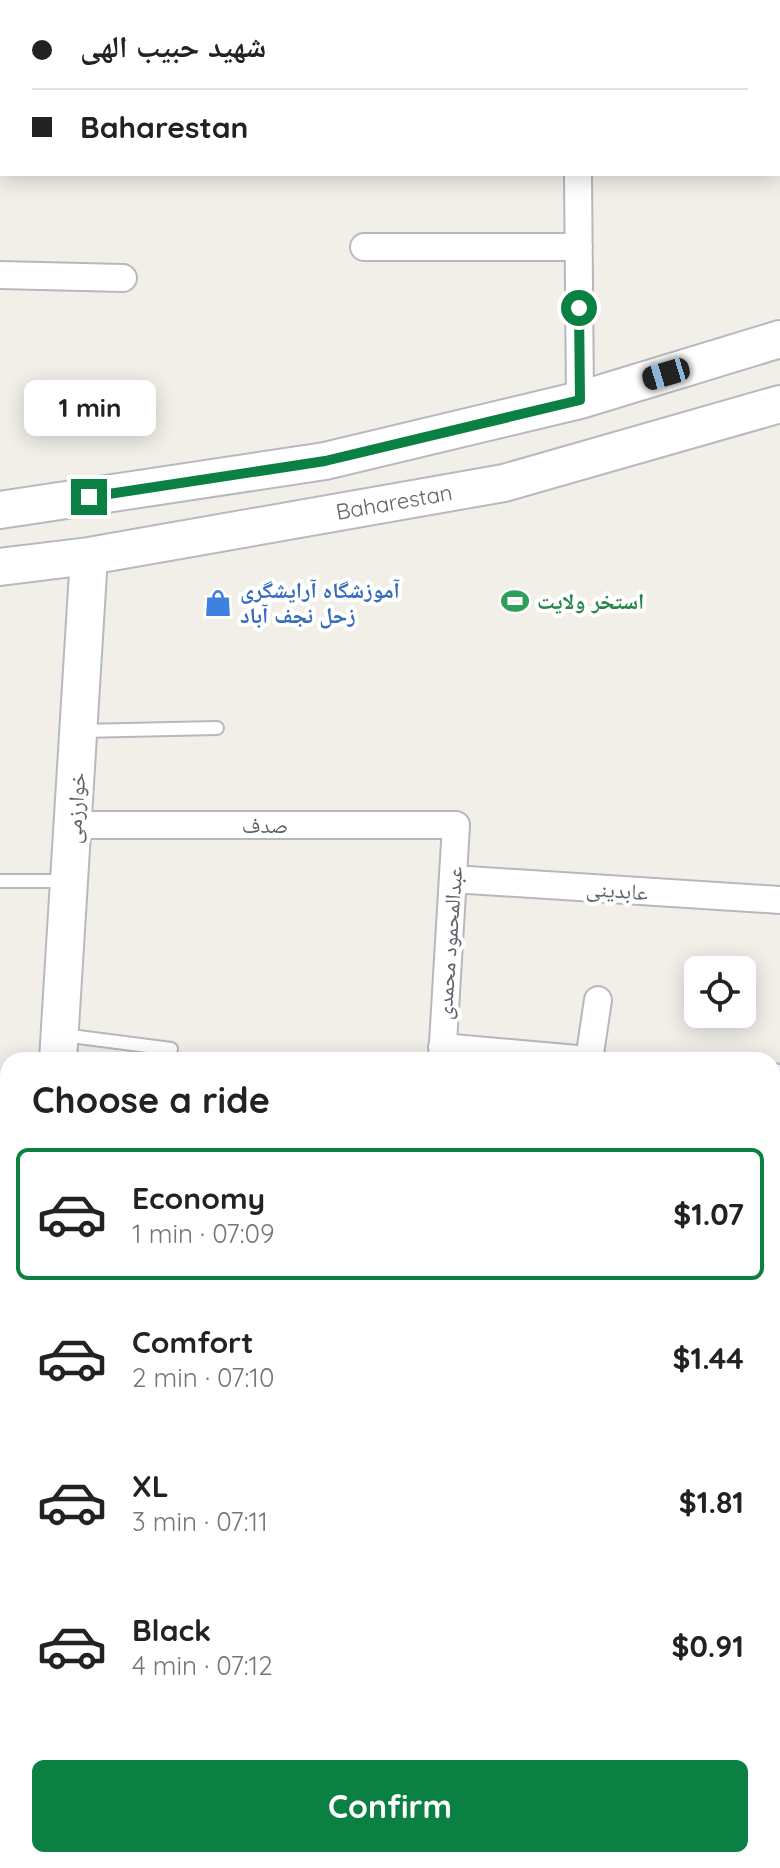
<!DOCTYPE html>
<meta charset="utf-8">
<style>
:root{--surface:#fff;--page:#f2f2f2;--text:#222;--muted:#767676;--line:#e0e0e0;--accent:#0b8043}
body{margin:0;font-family:Quicksand,"Noto Naskh Arabic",sans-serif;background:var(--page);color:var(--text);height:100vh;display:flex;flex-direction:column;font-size:30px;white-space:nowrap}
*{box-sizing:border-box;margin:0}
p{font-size:26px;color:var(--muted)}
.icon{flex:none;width:44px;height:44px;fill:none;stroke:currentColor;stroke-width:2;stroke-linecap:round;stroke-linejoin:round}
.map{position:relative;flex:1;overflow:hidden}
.details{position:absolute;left:0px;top:1052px;width:780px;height:816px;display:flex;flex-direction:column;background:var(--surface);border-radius:24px 24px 0 0;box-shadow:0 4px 20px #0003}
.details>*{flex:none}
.top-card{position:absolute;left:0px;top:0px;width:780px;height:176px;box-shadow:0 4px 20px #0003;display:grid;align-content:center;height:176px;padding:0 32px;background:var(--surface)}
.tools{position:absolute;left:684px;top:956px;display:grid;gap:16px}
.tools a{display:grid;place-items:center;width:72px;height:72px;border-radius:12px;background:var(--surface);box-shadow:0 4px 20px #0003;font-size:40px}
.end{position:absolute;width:36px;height:36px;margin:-18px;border:10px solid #0b8043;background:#fff;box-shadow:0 0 0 4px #fff}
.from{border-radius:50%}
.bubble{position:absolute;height:56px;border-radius:12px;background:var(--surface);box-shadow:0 4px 20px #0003;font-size:26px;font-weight:700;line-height:56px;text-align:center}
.car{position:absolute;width:24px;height:48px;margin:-24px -12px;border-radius:10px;box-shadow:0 0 6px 2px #0007;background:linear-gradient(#222 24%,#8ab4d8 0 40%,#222 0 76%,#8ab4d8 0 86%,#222 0)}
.top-card b{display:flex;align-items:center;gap:28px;height:76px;font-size:30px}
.top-card b+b{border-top:2px solid var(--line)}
.top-card i{width:20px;height:20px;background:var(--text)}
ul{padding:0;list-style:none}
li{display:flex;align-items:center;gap:24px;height:132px;margin:0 16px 12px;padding:0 16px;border:4px solid transparent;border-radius:12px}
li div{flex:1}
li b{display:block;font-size:30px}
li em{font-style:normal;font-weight:700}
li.on{border-color:var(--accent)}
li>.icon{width:72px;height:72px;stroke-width:1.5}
h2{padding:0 32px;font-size:36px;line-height:96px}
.primary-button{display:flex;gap:16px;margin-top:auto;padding:16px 32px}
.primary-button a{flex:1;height:92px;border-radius:12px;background:var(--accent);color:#fff;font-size:32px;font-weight:700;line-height:92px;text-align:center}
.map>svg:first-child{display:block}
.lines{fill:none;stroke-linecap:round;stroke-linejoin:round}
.lane-casing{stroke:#b5b8bc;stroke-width:16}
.street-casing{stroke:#b5b8bc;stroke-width:30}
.secondary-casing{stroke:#b6babf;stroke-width:40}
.lane{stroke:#fff;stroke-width:12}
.street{stroke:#fff;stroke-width:26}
.secondary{stroke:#fff;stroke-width:36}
.route{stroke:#0b8043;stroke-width:10}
.labels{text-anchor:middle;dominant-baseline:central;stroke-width:8;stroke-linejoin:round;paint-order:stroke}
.street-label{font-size:22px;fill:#5f6368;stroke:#fff}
.shop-label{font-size:22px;font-weight:bold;fill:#366cbe;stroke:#fff;text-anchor:start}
.leisure-label{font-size:22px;font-weight:bold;fill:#27864d;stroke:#fff;text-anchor:start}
</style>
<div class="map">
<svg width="780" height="1868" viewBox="0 0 780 1868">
<rect width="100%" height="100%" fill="#f1efe8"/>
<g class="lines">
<!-- lane casing -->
<g class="lane-casing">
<path id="lane" d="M80,731L217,728
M0,881H67
M63,1035L171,1049
M0,1141L8,1140
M772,1367H780
M0,1445H8"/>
</g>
<!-- street casing -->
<g class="street-casing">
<path id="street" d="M577,0V2
M778,44H780
M578,174L580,400
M364,247H579
M0,275L123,278
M73,825H456L442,1060
M453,879L780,900
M442,1047L588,1060
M589,1060L598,1000
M772,1077L780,1078
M772,1498L780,1499
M772,1675H780
M426,1860L486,1868
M404,1868V1860"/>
</g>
<!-- secondary casing -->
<g class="secondary-casing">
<path id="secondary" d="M0,510L325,461L580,400L780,339
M0,567L89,556L504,483L780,404
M58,1060L89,556
M15,1868V1860
M775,1868L780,1709"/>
</g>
<!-- lane -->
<use href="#lane" class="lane"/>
<!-- street -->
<use href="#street" class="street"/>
<!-- secondary -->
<use href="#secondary" class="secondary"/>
</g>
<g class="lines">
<!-- route -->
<path class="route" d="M89,497L325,461L580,400L579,308"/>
</g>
<!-- icons -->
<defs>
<g id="stadium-bare" transform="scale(2.16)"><path d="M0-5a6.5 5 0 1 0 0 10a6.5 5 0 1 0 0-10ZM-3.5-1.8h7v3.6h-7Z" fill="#2e9e5b" stroke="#fff" stroke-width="2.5" paint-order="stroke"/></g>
<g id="shop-bare" transform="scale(2.16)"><path d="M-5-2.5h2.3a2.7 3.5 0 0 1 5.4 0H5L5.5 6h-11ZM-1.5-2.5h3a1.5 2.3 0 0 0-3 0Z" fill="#3f7fe0" stroke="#fff" stroke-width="2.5" paint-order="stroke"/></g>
</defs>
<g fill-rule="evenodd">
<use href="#stadium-bare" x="515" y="601"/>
<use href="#shop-bare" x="218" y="603"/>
</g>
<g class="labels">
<!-- street labels -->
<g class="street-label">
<text transform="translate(394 502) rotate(-10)">Baharestan</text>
<text transform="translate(75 808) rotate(-86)">خوارزمی</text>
<text x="265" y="825">صدف</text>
<text transform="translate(617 890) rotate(4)">عابدینی</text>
<text transform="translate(449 943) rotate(-86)">عبدالمحمود محمدی</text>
</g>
<!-- shop labels -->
<g class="shop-label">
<text x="240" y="590">آموزشگاه آرایشگری<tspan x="240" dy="25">زحل نجف آباد</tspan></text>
</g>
<!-- leisure labels -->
<g class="leisure-label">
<text x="537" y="601">استخر ولایت</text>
</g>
</g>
</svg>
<div class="tools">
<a><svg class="icon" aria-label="locate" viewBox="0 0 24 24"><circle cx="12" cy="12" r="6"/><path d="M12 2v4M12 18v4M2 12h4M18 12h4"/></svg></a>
</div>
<i class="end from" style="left:579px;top:308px"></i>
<i class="end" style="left:89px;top:497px"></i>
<div class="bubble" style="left:24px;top:380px;width:132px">1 min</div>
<i class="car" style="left:666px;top:374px;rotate:253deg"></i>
<div class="top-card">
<b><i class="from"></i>شهید حبیب الهی</b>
<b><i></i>Baharestan</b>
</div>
<section class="details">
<h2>Choose a ride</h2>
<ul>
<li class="on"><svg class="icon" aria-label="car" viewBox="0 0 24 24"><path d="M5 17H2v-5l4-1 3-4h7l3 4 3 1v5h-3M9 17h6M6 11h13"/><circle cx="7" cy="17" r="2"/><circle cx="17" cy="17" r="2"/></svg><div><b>Economy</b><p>1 min · 07:09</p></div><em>$1.07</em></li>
<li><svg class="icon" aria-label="car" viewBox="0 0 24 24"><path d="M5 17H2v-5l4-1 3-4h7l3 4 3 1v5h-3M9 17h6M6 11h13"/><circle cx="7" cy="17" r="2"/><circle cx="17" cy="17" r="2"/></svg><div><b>Comfort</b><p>2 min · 07:10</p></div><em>$1.44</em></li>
<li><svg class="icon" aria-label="car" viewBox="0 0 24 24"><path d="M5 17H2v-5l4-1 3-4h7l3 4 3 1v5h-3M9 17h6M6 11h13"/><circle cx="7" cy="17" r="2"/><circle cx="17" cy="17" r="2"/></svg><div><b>XL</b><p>3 min · 07:11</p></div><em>$1.81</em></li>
<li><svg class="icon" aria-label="car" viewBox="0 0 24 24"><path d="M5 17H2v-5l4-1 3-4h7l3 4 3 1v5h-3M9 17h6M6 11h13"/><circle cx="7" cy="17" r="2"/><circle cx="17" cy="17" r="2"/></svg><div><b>Black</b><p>4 min · 07:12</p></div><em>$0.91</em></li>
</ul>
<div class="primary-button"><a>Confirm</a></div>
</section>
</div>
